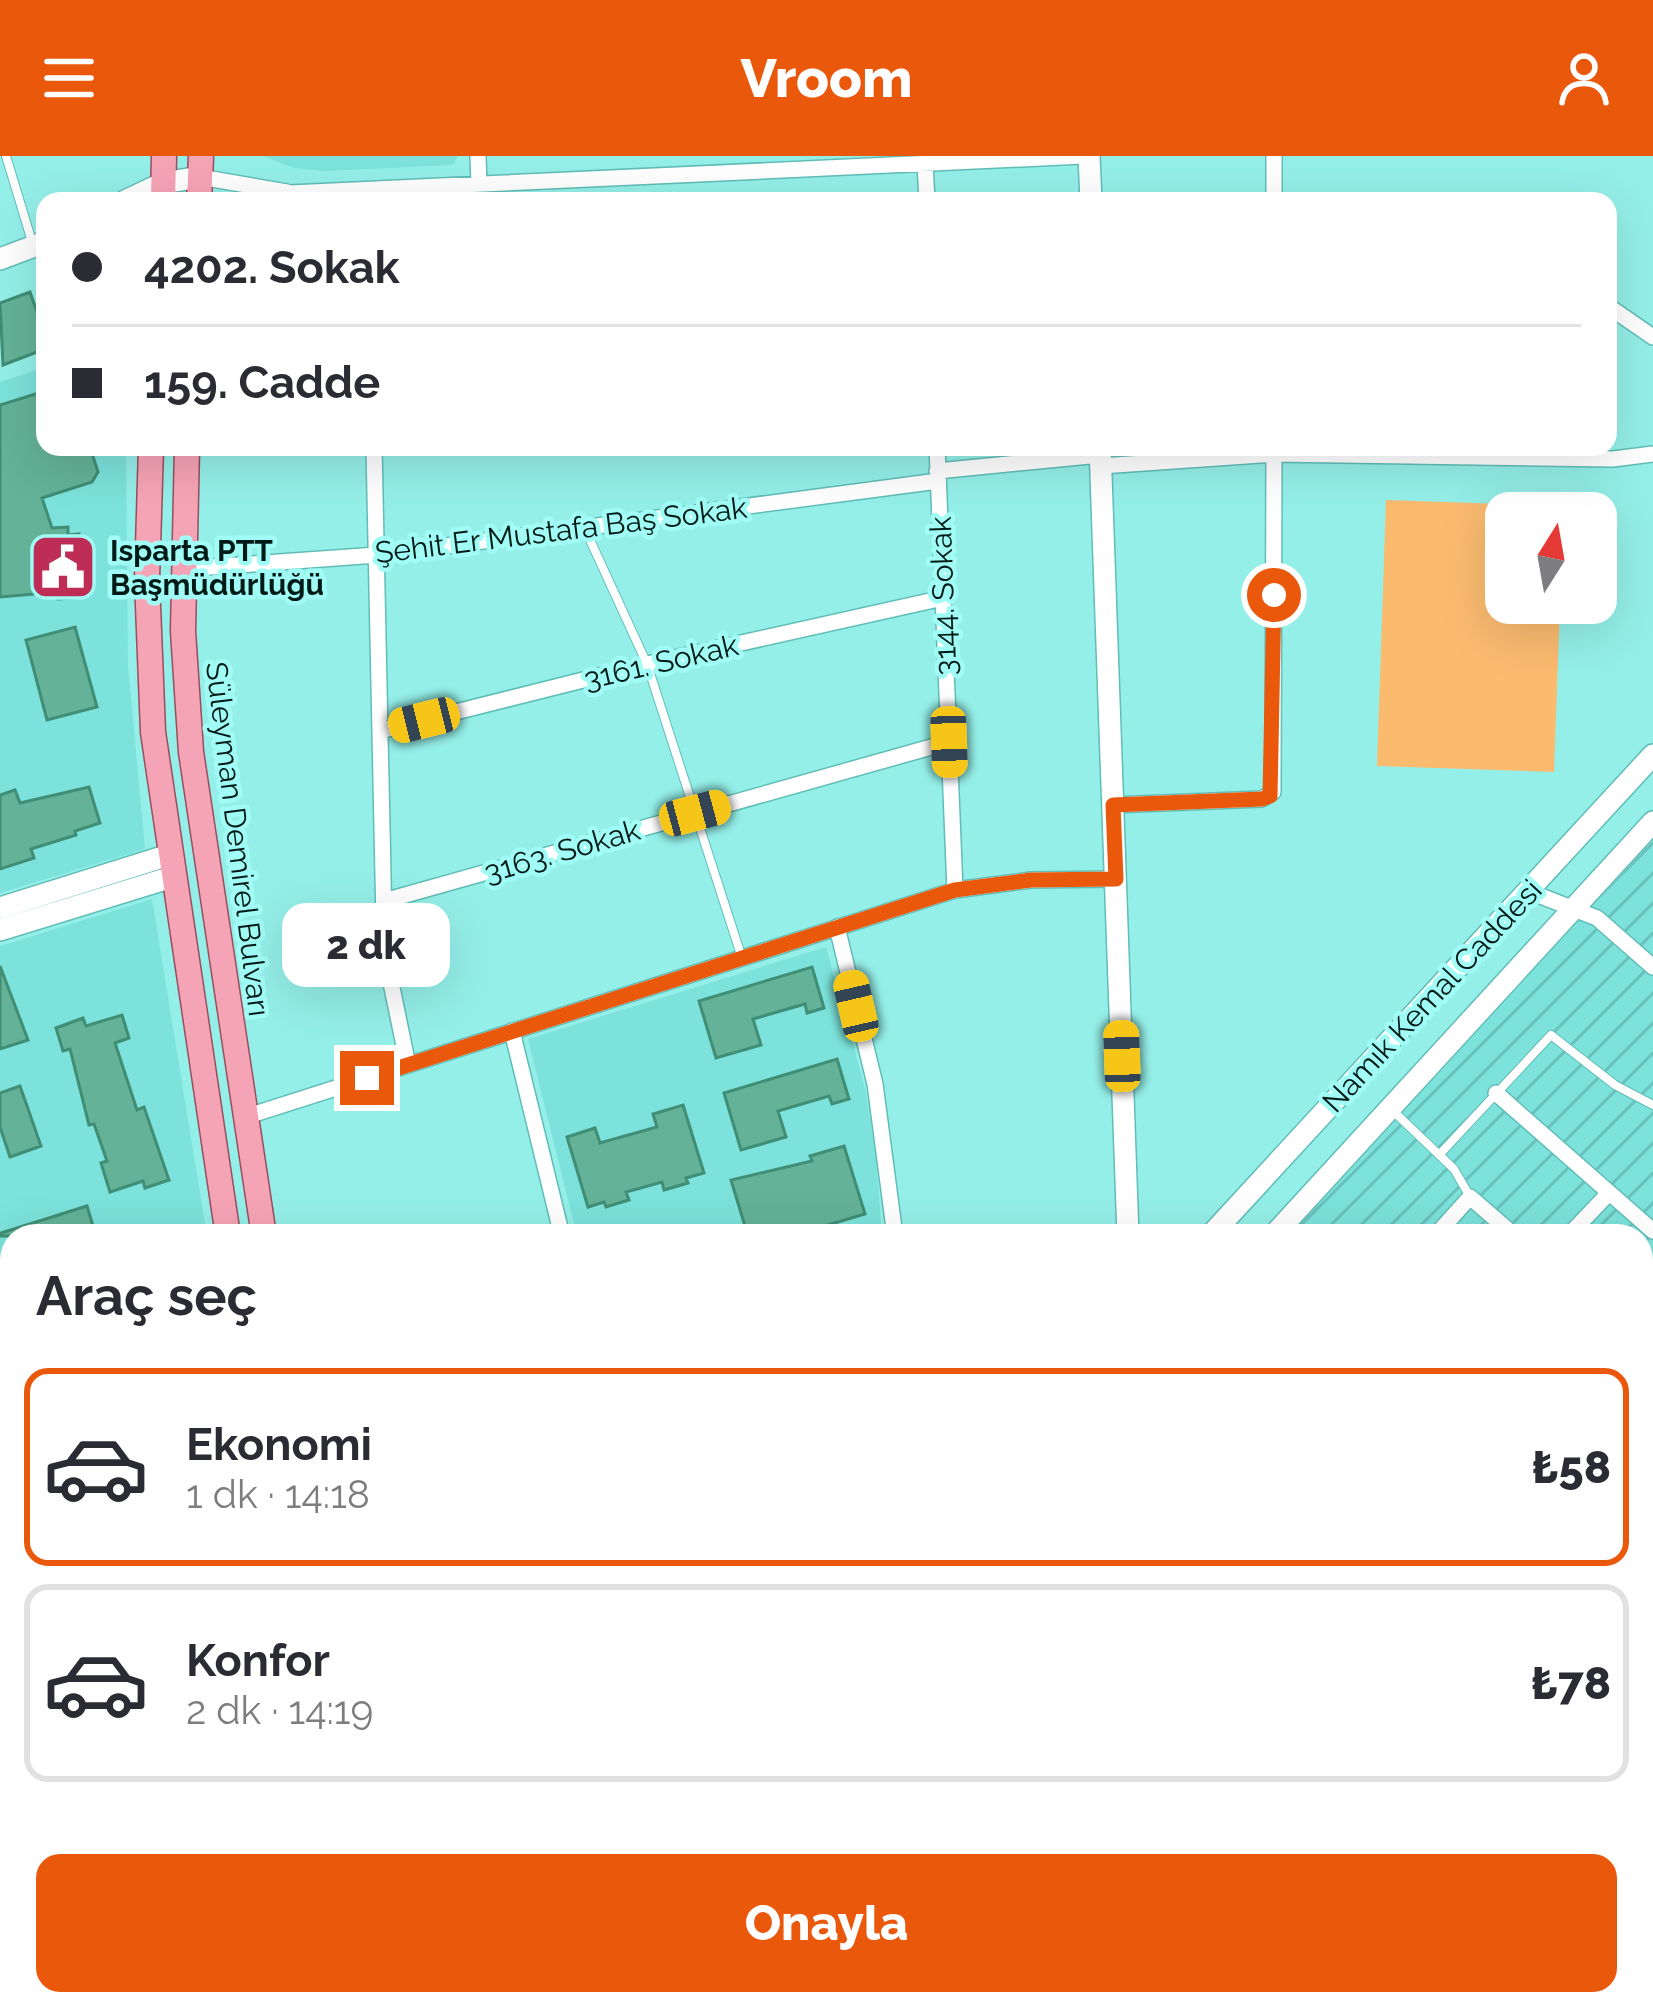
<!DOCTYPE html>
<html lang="tr">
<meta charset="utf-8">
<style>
:root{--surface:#fff;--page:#f2f2f3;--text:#2b2b33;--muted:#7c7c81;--line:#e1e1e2;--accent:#ea580c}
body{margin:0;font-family:Raleway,sans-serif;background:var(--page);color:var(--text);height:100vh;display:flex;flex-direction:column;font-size:45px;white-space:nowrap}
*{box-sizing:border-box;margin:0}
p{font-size:39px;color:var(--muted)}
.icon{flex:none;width:66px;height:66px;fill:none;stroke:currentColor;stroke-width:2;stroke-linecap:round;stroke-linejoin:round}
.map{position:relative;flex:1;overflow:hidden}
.details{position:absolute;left:0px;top:1068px;width:1653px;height:792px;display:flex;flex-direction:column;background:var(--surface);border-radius:36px 36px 0 0;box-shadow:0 12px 48px #0002}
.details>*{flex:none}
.banner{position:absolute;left:36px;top:36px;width:1581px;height:264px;border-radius:24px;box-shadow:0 12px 48px #0002;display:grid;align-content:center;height:264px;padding:0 36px;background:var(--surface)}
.needle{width:78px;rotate:11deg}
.controls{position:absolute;left:1485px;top:336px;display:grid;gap:24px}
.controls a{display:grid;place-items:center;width:132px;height:132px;border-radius:24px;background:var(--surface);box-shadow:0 12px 48px #0002;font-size:60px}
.end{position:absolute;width:54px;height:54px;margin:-27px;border:15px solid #ea580c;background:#fff;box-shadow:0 0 0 6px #fff}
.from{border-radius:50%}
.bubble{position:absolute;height:84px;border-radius:24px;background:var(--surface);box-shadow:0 12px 48px #0002;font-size:39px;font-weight:800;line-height:84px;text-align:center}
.car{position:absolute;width:36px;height:72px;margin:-36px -18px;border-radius:15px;box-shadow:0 0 9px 3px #0007;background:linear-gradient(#f5c518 24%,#345 0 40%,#f5c518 0 76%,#345 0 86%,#f5c518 0)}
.banner b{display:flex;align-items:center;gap:42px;height:114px;font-size:45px}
.banner b+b{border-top:3px solid var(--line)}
.banner i{width:30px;height:30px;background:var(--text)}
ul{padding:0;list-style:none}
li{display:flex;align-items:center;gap:36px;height:198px;margin:0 24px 18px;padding:0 12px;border:6px solid var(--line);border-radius:24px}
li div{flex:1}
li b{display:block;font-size:45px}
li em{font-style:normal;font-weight:800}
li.current{border-color:var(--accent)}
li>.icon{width:108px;height:108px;stroke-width:1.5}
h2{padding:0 36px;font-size:54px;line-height:144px}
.primary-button{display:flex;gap:24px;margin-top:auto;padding:24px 36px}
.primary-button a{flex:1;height:138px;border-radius:24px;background:var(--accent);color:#fff;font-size:48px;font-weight:800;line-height:138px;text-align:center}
header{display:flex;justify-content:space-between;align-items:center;height:156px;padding:0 36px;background:var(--accent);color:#fff;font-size:54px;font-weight:800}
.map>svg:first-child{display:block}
.built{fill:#7ce2db}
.industrial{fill:url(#industrial-furrows)}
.grass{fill:#fabb6f}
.building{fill:#64b298;stroke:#3f8e75;stroke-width:3}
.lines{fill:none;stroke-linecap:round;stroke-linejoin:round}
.lane-casing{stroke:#61bdb7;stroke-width:10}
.street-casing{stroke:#61bdb7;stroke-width:18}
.secondary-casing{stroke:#61bdb7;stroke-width:24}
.primary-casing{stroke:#9b4d5e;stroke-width:27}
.lane{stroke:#fff;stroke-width:8}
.street{stroke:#fff;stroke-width:15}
.secondary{stroke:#fff;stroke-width:21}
.primary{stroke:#f5a4b5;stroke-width:24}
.route{stroke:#ea580c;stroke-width:15}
.labels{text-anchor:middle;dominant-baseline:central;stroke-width:9;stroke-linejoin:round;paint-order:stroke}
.street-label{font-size:30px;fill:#001a18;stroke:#a1fcf6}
.poi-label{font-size:30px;font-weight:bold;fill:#001a18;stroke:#a1fcf6;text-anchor:start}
</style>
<header><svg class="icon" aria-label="menu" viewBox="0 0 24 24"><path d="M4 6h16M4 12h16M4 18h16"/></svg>Vroom<svg class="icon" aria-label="person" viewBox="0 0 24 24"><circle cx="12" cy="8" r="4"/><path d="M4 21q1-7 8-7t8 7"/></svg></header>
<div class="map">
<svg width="1653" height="1860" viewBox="0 0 1653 1860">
<defs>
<pattern id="industrial-furrows" width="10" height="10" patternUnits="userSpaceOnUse" patternTransform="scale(3)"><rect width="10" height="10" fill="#7ce2db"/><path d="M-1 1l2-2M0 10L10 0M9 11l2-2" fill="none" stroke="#69c1bb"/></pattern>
</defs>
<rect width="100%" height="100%" fill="#94efe8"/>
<!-- built -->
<path class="built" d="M263,0H458L453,9L325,15L294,12Z
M45,211V291H126L128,510L145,693L0,737V226Z
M152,743L207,1080H12V1263L0,1266V790Z
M826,791L865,932L876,1000L882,1080H577L528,883Z
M12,1288V1411L0,1415V1292Z
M3,1695H12V1804L0,1807V1723L7,1721Z"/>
<!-- industrial -->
<path class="industrial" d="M1653,684V1860H580L591,1848H1641V1080H1289Z"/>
<!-- grass -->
<path class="grass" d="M1386,344L1563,350V357H1506V447H1560L1554,616L1377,610Z"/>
<!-- building -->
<path class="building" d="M30,136L45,179V193L3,209L0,147Z
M45,235V291H90L98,316L92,326L42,342L52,372L68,371V379L79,378L83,435L74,436V442L58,443L57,436L0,441V249Z
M75,471L97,551L47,564L26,484Z
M89,631L100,667L75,675L76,679L31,693L34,702L0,713V639L15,634L20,647Z
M0,810L28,884L0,893Z
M812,811L824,852L807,857L805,848L753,863L761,889L716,902L699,845Z
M122,859L129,882L115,887L137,954L144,951L169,1024L145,1032L143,1025L110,1036L101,1007L107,1005L94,968L89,969L70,893L63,895L56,872L83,862L86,870Z
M837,903L849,943L832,948L829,940L778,955L786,981L741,994L724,937Z
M20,930L41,990L10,1001L0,971V937Z
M683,949L704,1017L686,1022L688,1027L664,1034L662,1026L626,1036L629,1044L606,1051L604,1046L588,1051L567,981L595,972L600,987L657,971L653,958Z
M844,990L865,1058L791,1080H748L731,1024L812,1005L810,1000Z
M87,1050L96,1080H1V1077Z"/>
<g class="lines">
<!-- lane casing -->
<g class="lane-casing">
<path id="lane" d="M6,0L33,89
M585,373L647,508L742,802
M1391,953L1454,1013L1469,1039
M1439,999L1551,879L1615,929L1653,949
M1641,1182L1653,1168
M196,1848L198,1860"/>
</g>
<!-- street casing -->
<g class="street-casing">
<path id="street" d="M478,0L479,28
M925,7L927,45
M200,21L287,36
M263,45L290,37L1083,0
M1274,45V0
M1608,150L1653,181
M374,291L384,767L390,822L408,909
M937,291L955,734
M1101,310L1274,298L1613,303L1653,298
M937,315L1100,299
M183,413L377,399L938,325
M380,575L647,508L943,442
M1113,649L1262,643L1273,636L1274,291
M1528,735L1597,762L1653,811
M384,745L949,586
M837,771L875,928L895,1080
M512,875L562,1080
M1496,937L1653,1075
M245,961L955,734L1031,724L1116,723
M1435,1080L1470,1041L1515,1080
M1568,1080L1609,1037
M1641,1191L1653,1201
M0,1278L12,1275
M1641,1288L1653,1275
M1641,1439L1653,1435
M0,1569L12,1566
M1641,1632L1653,1628
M1641,1819L1653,1815
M706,1848L709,1860
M817,1848L820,1860
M1301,1848L1305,1860
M571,1860L581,1848
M1065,1860L1067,1848"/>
</g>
<!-- secondary casing -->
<g class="secondary-casing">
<path id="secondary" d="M1089,0L1091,45
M125,45L163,27L200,21
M0,103L45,86
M1100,291L1128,1080
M0,752L169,699
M0,774L172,721
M1210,1080L1653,599
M1273,1080L1653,666
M0,1832L12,1830
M1092,1848L1096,1860
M1544,1848L1548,1860"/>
</g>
<!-- primary casing -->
<g class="primary-casing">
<path id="primary" d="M163,45L164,0
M199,45L201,0
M151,291L147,424L153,576L228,1080
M187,291L183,475L191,596L264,1080
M360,1848L362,1860
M391,1848L394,1860"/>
</g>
<!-- lane -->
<use href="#lane" class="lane"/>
<!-- street -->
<use href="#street" class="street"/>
<!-- secondary -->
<use href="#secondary" class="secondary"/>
<!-- primary -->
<use href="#primary" class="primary"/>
</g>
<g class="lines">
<!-- route -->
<path class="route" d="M367,922L955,734L1031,724L1116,723L1113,649L1262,643L1270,640L1274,439"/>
</g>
<!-- icons -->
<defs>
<g id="civic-square" transform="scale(3.45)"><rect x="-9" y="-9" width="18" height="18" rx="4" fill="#bd2d55" stroke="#a1fcf6"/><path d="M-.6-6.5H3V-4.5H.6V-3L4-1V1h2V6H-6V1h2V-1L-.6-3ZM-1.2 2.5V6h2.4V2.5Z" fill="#fff"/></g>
</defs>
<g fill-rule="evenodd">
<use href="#civic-square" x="63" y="411"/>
</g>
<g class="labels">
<!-- street labels -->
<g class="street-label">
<text transform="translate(561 374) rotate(-7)">Şehit Er Mustafa Baş Sokak</text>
<text transform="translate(943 440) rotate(-92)">3144. Sokak</text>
<text transform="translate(661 506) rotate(-13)">3161. Sokak</text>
<text transform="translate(238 683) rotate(83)">Süleyman Demirel Bulvarı</text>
<text transform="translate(562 695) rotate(-16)">3163. Sokak</text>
<text transform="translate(1432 840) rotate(-47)">Namık Kemal Caddesi</text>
</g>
<!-- poi labels -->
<g class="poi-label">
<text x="110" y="394">Isparta PTT<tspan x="110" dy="34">Başmüdürlüğü</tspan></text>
</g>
</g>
</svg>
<div class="controls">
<a><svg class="needle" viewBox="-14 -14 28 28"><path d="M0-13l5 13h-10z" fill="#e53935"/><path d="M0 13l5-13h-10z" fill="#7c7c81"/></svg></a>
</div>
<i class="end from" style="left:1274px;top:439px"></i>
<i class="end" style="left:367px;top:922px"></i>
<div class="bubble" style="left:282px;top:747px;width:168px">2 dk</div>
<i class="car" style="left:424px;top:564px;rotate:256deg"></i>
<i class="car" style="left:949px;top:586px;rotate:178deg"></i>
<i class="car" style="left:695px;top:657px;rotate:75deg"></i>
<i class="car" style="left:856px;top:850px;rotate:347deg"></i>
<i class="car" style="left:1122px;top:900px;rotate:358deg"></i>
<div class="banner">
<b><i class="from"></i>4202. Sokak</b>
<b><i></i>159. Cadde</b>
</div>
<section class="details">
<h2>Araç seç</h2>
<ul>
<li class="current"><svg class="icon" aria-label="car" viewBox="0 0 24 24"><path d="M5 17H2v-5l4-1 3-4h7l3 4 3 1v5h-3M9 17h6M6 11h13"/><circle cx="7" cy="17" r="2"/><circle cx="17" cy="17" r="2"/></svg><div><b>Ekonomi</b><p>1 dk · 14:18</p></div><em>₺58</em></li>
<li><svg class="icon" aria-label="car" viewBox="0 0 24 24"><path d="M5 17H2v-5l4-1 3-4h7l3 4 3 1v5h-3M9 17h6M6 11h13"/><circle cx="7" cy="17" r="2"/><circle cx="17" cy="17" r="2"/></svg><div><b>Konfor</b><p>2 dk · 14:19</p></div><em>₺78</em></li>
</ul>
<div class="primary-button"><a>Onayla</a></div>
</section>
</div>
